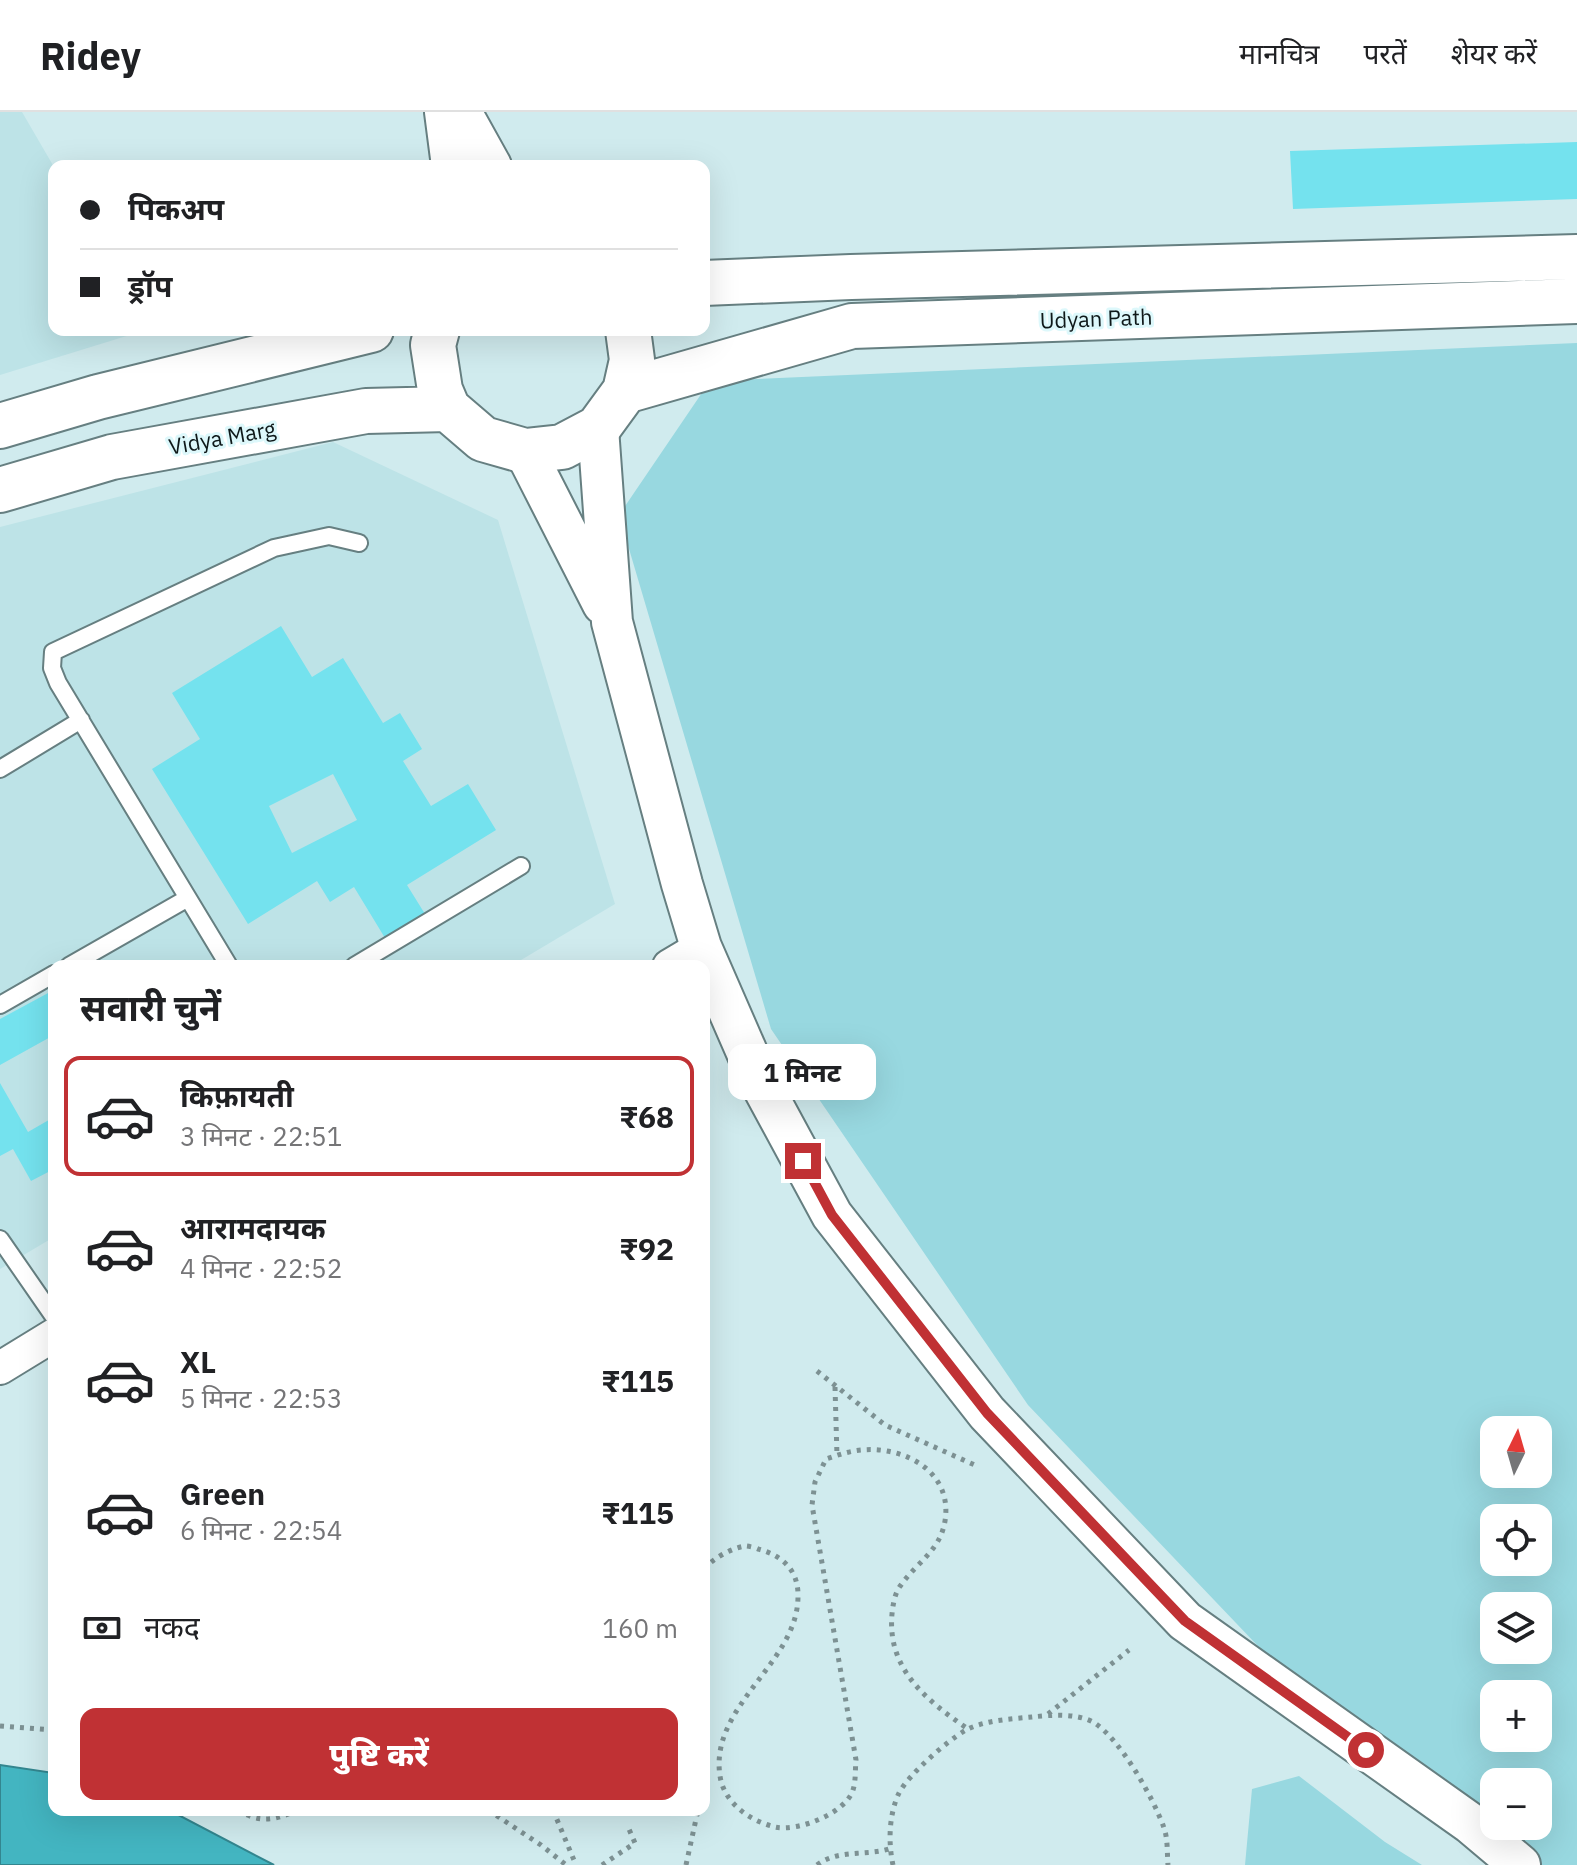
<!DOCTYPE html>
<html lang="hi">
<meta charset="utf-8">
<style>
:root{--surface:#fff;--page:#f6f6f6;--text:#202124;--muted:#757577;--line:#e0e0e0;--accent:#c03134}
body{margin:0;font-family:"IBM Plex Sans","Noto Sans Devanagari",sans-serif;background:var(--page);color:var(--text);height:100vh;display:flex;flex-direction:column;font-size:30px;white-space:nowrap}
*{box-sizing:border-box;margin:0}
p{font-size:26px;color:var(--muted)}
.icon{flex:none;width:44px;height:44px;fill:none;stroke:currentColor;stroke-width:2;stroke-linecap:round;stroke-linejoin:round}
.map{position:relative;flex:1;overflow:hidden}
.drawer{position:absolute;left:48px;top:848px;width:662px;height:856px;display:flex;flex-direction:column;background:var(--surface);border-radius:16px;box-shadow:0 8px 32px #0002}
.drawer>*{flex:none}
.top-card{position:absolute;left:48px;top:48px;width:662px;height:176px;border-radius:16px;box-shadow:0 8px 32px #0002;display:grid;align-content:center;height:176px;padding:0 32px;background:var(--surface)}
.needle{width:52px;rotate:5deg}
.fabs{position:absolute;left:1480px;top:1304px;display:grid;gap:16px}
.fabs a{display:grid;place-items:center;width:72px;height:72px;border-radius:16px;background:var(--surface);box-shadow:0 8px 32px #0002;font-size:40px}
.end{position:absolute;width:36px;height:36px;margin:-18px;border:10px solid #c03134;background:#fff;box-shadow:0 0 0 4px #fff}
.from{border-radius:50%}
.bubble{position:absolute;height:56px;border-radius:16px;background:var(--surface);box-shadow:0 8px 32px #0002;font-size:26px;font-weight:800;line-height:56px;text-align:center}
.top-card b{display:flex;align-items:center;gap:28px;height:76px;font-size:30px}
.top-card b+b{border-top:2px solid var(--line)}
.top-card i{width:20px;height:20px;background:var(--text)}
ul{padding:0;list-style:none}
li{display:flex;align-items:center;gap:24px;height:120px;margin:0 16px 12px;padding:0 16px;border:4px solid transparent;border-radius:16px}
li div{flex:1}
li b{display:block;font-size:30px}
li em{font-style:normal;font-weight:800}
li.selected{border-color:var(--accent)}
li>.icon{width:72px;height:72px;stroke-width:1.5}
h2{padding:0 32px;font-size:36px;line-height:96px}
.pay{display:flex;align-items:center;gap:20px;height:88px;padding:0 32px;font-size:30px}
.pay p{margin-inline-start:auto}
.primary-button{display:flex;gap:16px;margin-top:auto;padding:16px 32px}
.primary-button a{flex:1;height:92px;border-radius:16px;background:var(--accent);color:#fff;font-size:32px;font-weight:800;line-height:92px;text-align:center}
header{display:flex;align-items:center;gap:48px;box-sizing:border-box;height:112px;padding:0 40px;background:var(--surface);border-bottom:2px solid var(--line)}
header strong{font-size:38px}
nav{display:flex;gap:44px;margin-inline-start:auto;font-size:28px}
.map>svg:first-child{display:block}
.built{fill:#bde3e7}
.green{fill:#98d8e0;fill-rule:evenodd}
.water{fill:#43b5c1;stroke:#33868f;stroke-width:2}
.building{fill:#74e2ee;fill-rule:evenodd}
.lines{fill:none;stroke-linecap:round;stroke-linejoin:round}
.service-casing{stroke:#667f81;stroke-width:20}
.minor-casing{stroke:#667f81;stroke-width:36}
.tertiary-casing{stroke:#667f81;stroke-width:44}
.secondary-casing{stroke:#667f81;stroke-width:48}
.path{stroke:#7d9193;stroke-width:5;stroke-dasharray:4 6;stroke-linecap:butt}
.service{stroke:#fff;stroke-width:16}
.minor{stroke:#fff;stroke-width:32}
.tertiary{stroke:#fff;stroke-width:40}
.secondary{stroke:#fff;stroke-width:44}
.route{stroke:#c03134;stroke-width:10}
.labels{text-anchor:middle;dominant-baseline:central;stroke-width:6;stroke-linejoin:round;paint-order:stroke}
.street-label{font-size:22px;fill:#0e1819;stroke:#ddf8fb}
</style>
<header>
<strong>Ridey</strong>
<nav><a>मानचित्र</a><a>परतें</a><a>शेयर करें</a></nav>
</header>
<div class="map">
<svg width="1577" height="1753" viewBox="0 0 1577 1753">
<rect width="100%" height="100%" fill="#d0ebee"/>
<!-- built -->
<path class="built" d="M0,0H22L54,55V218H146L0,263Z
M333,330L498,408L615,792L511,854H54V1125L0,1157V415Z"/>
<!-- green -->
<path class="green" d="M1577,231V1753H1529L1278,1555L1028,1293L771,917L619,403L710,269ZM1494,1318H1538V1362H1494ZM1494,1406H1538V1450H1494ZM1494,1494H1538V1538H1494ZM1494,1582H1538V1626H1494ZM1494,1670H1538V1714H1494Z
M1299,1664L1385,1730L1422,1753H1245L1252,1677Z"/>
<!-- water -->
<path class="water" d="M0,1653L54,1661V1698H169L274,1753H0Z"/>
<!-- building -->
<path class="building" d="M1577,30V87L1293,97L1290,39Z
M281,514L312,565L343,546L383,611L400,601L422,637L403,649L431,694L468,672L496,718L407,773L425,802L385,826L354,775L330,790L317,769L248,812L152,657L200,627L172,581ZM333,662L357,708L292,741L269,694Z
M50,880L54,888V923L0,953V907Z
M0,971L28,1020L54,1005V1057L31,1069L13,1037L0,1044Z"/>
<g class="lines">
<!-- service casing -->
<g class="service-casing">
<path id="service" d="M0,657L81,608
M69,854L188,786
M229,854L58,571L52,556L53,540L274,436L329,424L359,431
M354,854L521,754
M0,893L54,862
M0,1127L54,1205"/>
</g>
<!-- minor casing -->
<g class="minor-casing">
<path id="minor" d="M669,854L701,835
M0,1256L54,1223"/>
</g>
<!-- tertiary casing -->
<g class="tertiary-casing">
<path id="tertiary" d="M445,0L452,54
M461,0L491,54
M598,316L612,510L682,772L701,835L759,968L832,1103L987,1301L1185,1509L1470,1711L1520,1753
M525,339L603,492"/>
</g>
<!-- secondary casing -->
<g class="secondary-casing">
<path id="secondary" d="M704,171L851,165L1577,145
M437,218L433,233L440,278L448,297L483,327L525,339L562,335L598,316L625,279L632,248L628,218
M625,279L852,214L1577,189
M0,314L98,285L371,218
M0,378L112,345L366,299L448,297"/>
</g>
<!-- path -->
<path class="path" d="M817,1259L885,1313L977,1354
M835,1275L837,1344
M704,1457C712,1447 733,1435 746,1434C748,1434 757,1436 758,1437C781,1443 798,1457 798,1483C799,1551 709,1593 720,1664C724,1691 750,1709 775,1715C798,1720 846,1701 853,1678C856,1669 855,1657 856,1648L812,1393L815,1370L826,1347C838,1343 849,1339 862,1338C905,1334 953,1360 945,1409C940,1439 917,1450 901,1473C895,1480 893,1492 892,1502C887,1557 926,1588 968,1617
M1048,1602L1129,1538
M0,1614L54,1618
M238,1698C260,1712 275,1708 298,1698
M488,1698L541,1733L566,1753
M553,1698L576,1753
M602,1753L635,1731L628,1715
M686,1753L698,1698
M817,1753C838,1737 866,1744 889,1737
M893,1753C888,1730 889,1702 899,1681C908,1663 948,1628 966,1618C985,1608 1011,1607 1032,1605C1050,1603 1076,1601 1093,1610C1120,1626 1154,1687 1164,1716C1168,1727 1167,1741 1168,1753"/>
<!-- service -->
<use href="#service" class="service"/>
<!-- minor -->
<use href="#minor" class="minor"/>
<!-- tertiary -->
<use href="#tertiary" class="tertiary"/>
<!-- secondary -->
<use href="#secondary" class="secondary"/>
</g>
<g class="lines">
<!-- route -->
<path class="route" d="M803,1049L832,1103L987,1301L1185,1509L1366,1638"/>
</g>
<g class="labels">
<!-- street labels -->
<g class="street-label">
<text transform="translate(1096 206) rotate(-2)">Udyan Path</text>
<text transform="translate(222 325) rotate(-10)">Vidya Marg</text>
</g>
</g>
</svg>
<div class="fabs">
<a><svg class="needle" viewBox="-14 -14 28 28"><path d="M0-13l5 13h-10z" fill="#e53935"/><path d="M0 13l5-13h-10z" fill="#757577"/></svg></a>
<a><svg class="icon" aria-label="locate" viewBox="0 0 24 24"><circle cx="12" cy="12" r="6"/><path d="M12 2v4M12 18v4M2 12h4M18 12h4"/></svg></a>
<a><svg class="icon" aria-label="layers" viewBox="0 0 24 24"><path d="M12 4l9 5-9 5-9-5zM3 14l9 5 9-5"/></svg></a>
<a>+</a>
<a>−</a>
</div>
<i class="end from" style="left:1366px;top:1638px"></i>
<i class="end" style="left:803px;top:1049px"></i>
<div class="bubble" style="left:728px;top:932px;width:148px">1 मिनट</div>
<div class="top-card">
<b><i class="from"></i>पिकअप</b>
<b><i></i>ड्रॉप</b>
</div>
<section class="drawer">
<h2>सवारी चुनें</h2>
<ul>
<li class="selected"><svg class="icon" aria-label="car" viewBox="0 0 24 24"><path d="M5 17H2v-5l4-1 3-4h7l3 4 3 1v5h-3M9 17h6M6 11h13"/><circle cx="7" cy="17" r="2"/><circle cx="17" cy="17" r="2"/></svg><div><b>किफ़ायती</b><p>3 मिनट · 22:51</p></div><em>₹68</em></li>
<li><svg class="icon" aria-label="car" viewBox="0 0 24 24"><path d="M5 17H2v-5l4-1 3-4h7l3 4 3 1v5h-3M9 17h6M6 11h13"/><circle cx="7" cy="17" r="2"/><circle cx="17" cy="17" r="2"/></svg><div><b>आरामदायक</b><p>4 मिनट · 22:52</p></div><em>₹92</em></li>
<li><svg class="icon" aria-label="car" viewBox="0 0 24 24"><path d="M5 17H2v-5l4-1 3-4h7l3 4 3 1v5h-3M9 17h6M6 11h13"/><circle cx="7" cy="17" r="2"/><circle cx="17" cy="17" r="2"/></svg><div><b>XL</b><p>5 मिनट · 22:53</p></div><em>₹115</em></li>
<li><svg class="icon" aria-label="car" viewBox="0 0 24 24"><path d="M5 17H2v-5l4-1 3-4h7l3 4 3 1v5h-3M9 17h6M6 11h13"/><circle cx="7" cy="17" r="2"/><circle cx="17" cy="17" r="2"/></svg><div><b>Green</b><p>6 मिनट · 22:54</p></div><em>₹115</em></li>
</ul>
<div class="pay"><svg class="icon" aria-label="cash" viewBox="0 0 24 24"><path d="M3 7h18v10H3z"/><circle cx="12" cy="12" r="2"/></svg>नकद<p>160 m</p></div>
<div class="primary-button"><a>पुष्टि करें</a></div>
</section>
</div>
